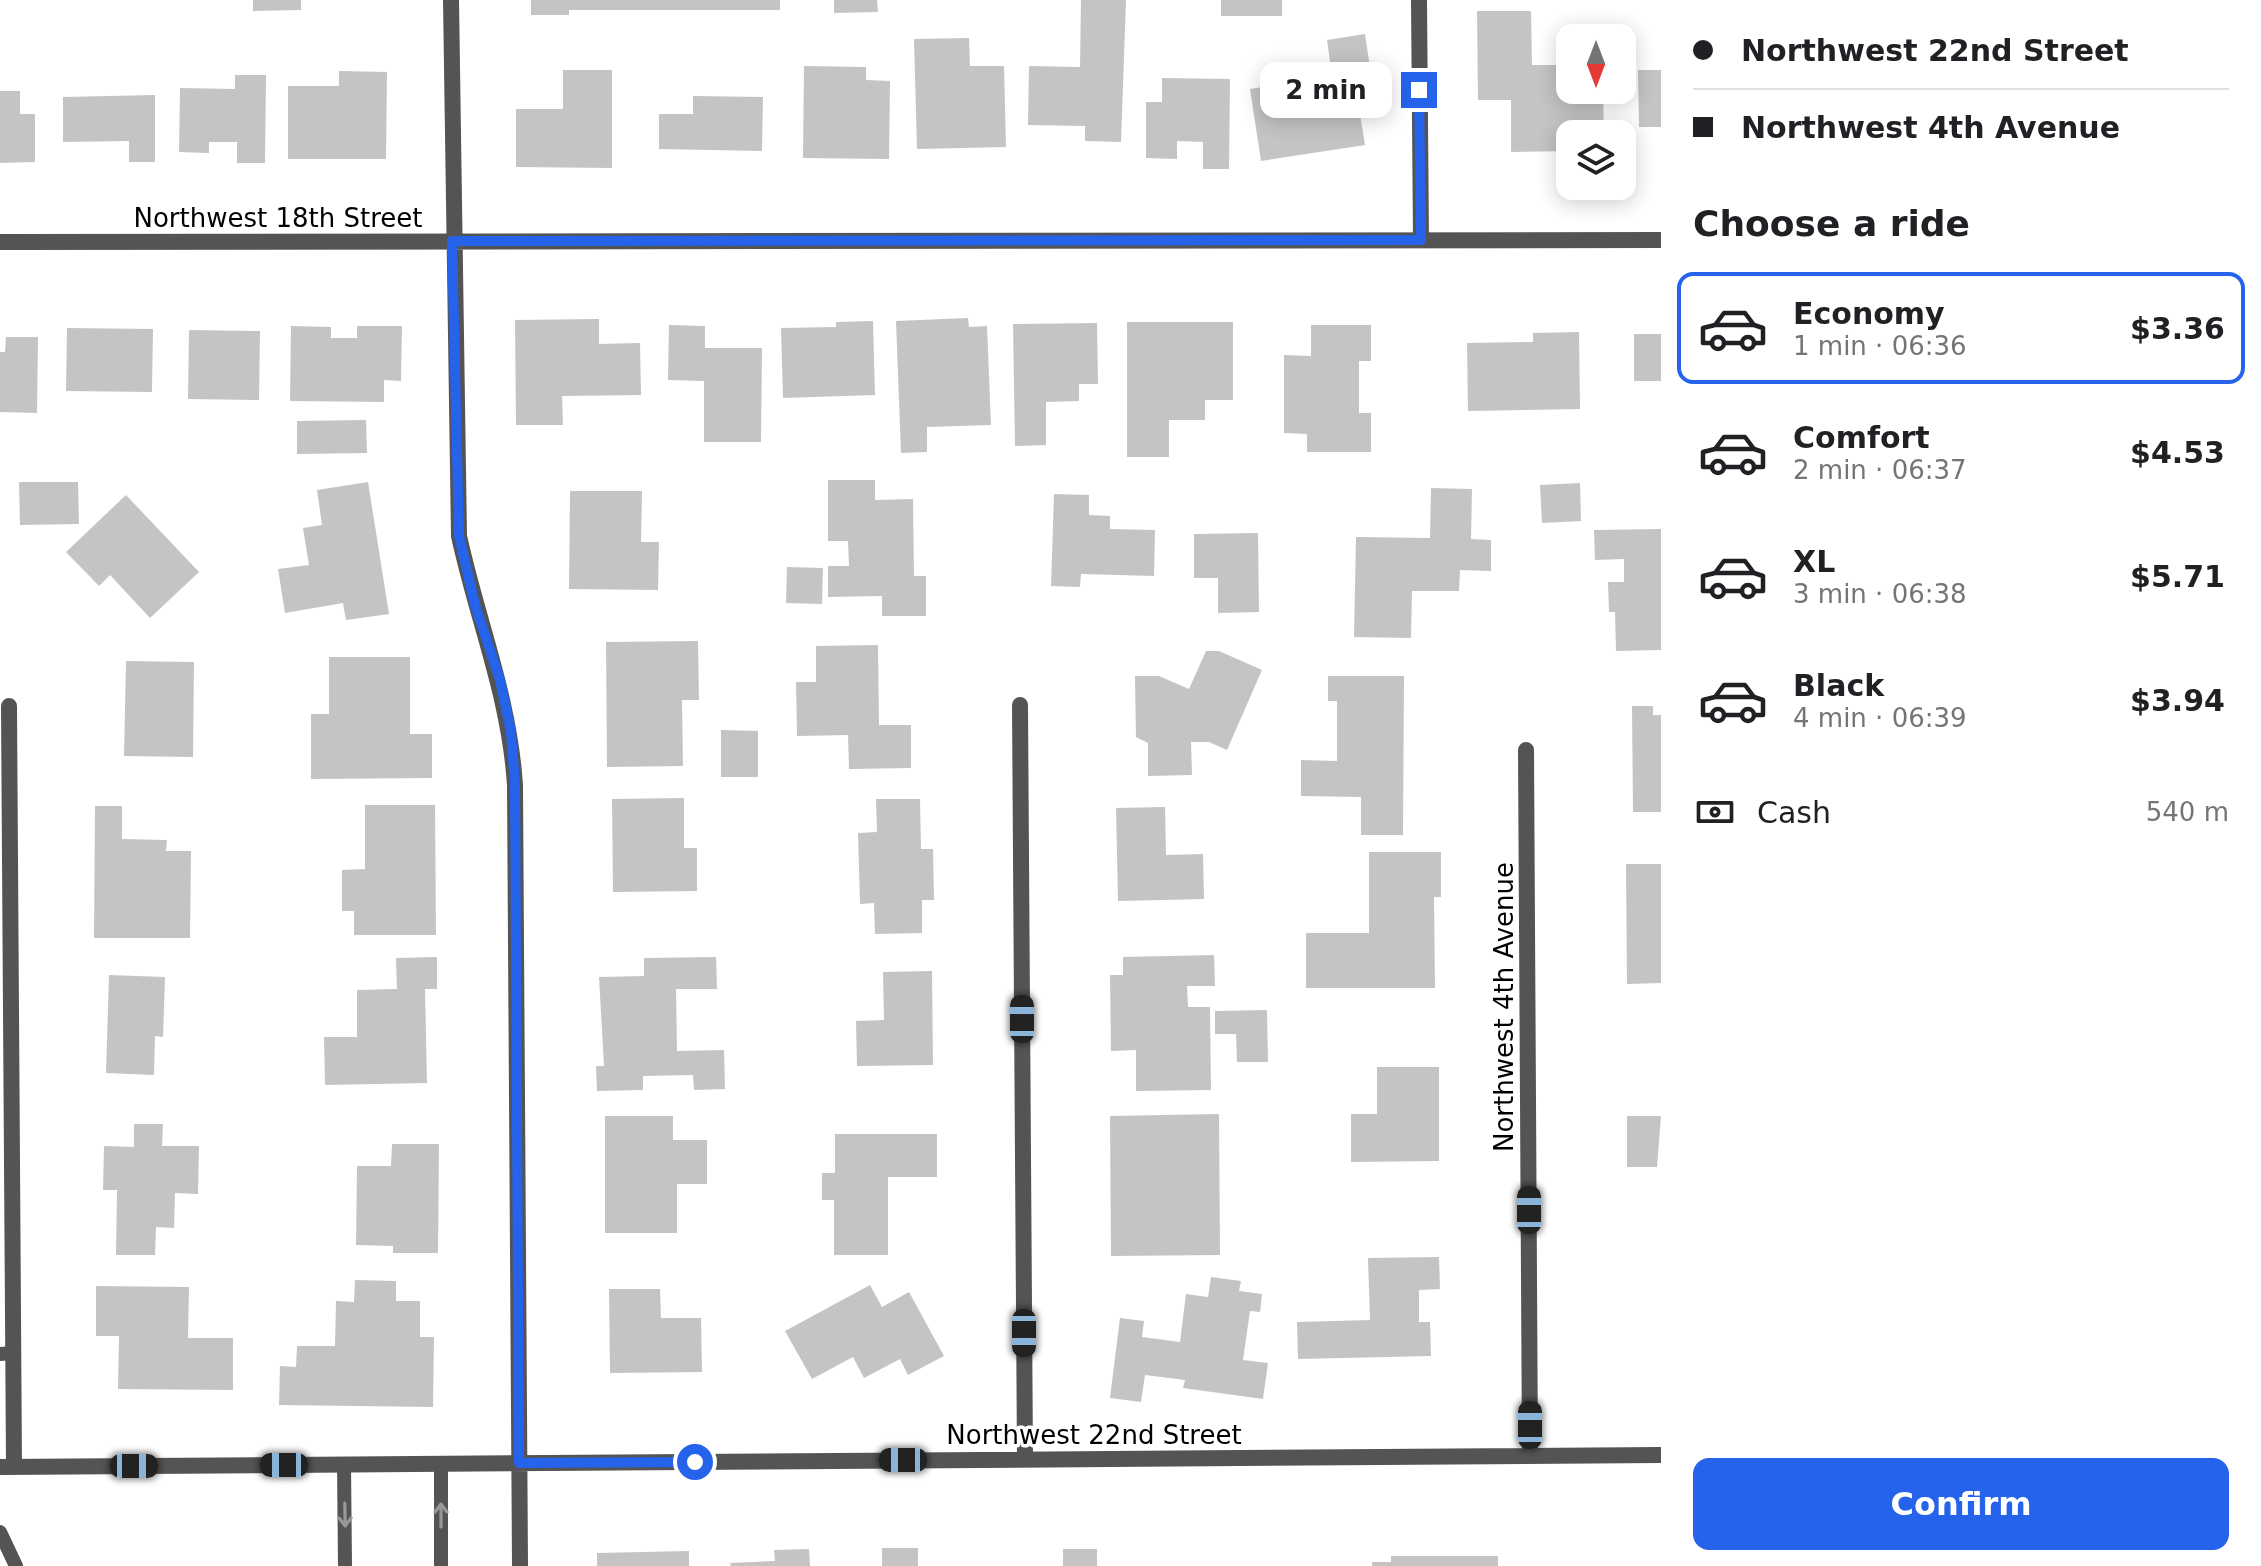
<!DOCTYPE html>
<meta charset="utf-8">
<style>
:root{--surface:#fff;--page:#f2f2f2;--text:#202124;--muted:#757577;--line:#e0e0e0;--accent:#2563eb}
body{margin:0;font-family:"DejaVu Sans",sans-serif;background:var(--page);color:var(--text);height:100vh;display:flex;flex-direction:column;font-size:30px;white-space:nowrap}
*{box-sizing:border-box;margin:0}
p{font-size:26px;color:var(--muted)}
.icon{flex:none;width:44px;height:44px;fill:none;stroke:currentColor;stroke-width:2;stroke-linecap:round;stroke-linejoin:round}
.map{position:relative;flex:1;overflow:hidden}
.details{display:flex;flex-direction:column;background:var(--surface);width:600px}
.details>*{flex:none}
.top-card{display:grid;align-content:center;height:176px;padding:0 32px;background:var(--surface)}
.needle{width:52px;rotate:180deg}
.controls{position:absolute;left:1556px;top:24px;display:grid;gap:16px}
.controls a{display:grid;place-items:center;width:80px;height:80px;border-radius:16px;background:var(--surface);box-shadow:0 4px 20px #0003;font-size:40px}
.end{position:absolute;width:36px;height:36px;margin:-18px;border:10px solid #2563eb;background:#fff;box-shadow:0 0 0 4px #fff}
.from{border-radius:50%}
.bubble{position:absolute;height:56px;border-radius:16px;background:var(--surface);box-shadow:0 4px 20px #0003;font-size:26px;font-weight:700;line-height:56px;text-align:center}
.car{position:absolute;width:24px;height:48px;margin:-24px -12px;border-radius:10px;box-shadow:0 0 6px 2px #0007;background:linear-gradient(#222 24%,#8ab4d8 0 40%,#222 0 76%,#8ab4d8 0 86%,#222 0)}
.top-card b{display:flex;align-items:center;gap:28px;height:76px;font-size:30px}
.top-card b+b{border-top:2px solid var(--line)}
.top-card i{width:20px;height:20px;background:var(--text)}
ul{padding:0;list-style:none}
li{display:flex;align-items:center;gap:24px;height:112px;margin:0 16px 12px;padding:0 16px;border:4px solid transparent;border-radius:16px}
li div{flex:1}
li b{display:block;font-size:30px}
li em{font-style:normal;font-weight:700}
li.selected{border-color:var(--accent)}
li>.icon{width:72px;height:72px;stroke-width:1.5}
h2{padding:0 32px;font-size:36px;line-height:96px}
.pay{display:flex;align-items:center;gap:20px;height:88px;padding:0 32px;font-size:30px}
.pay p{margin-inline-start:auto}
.primary-button{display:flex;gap:16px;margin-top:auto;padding:16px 32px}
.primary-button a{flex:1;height:92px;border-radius:16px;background:var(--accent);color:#fff;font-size:32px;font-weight:700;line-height:92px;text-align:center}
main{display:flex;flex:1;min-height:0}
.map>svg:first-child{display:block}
.building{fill:#c4c4c4}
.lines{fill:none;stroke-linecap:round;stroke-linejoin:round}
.lane{stroke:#545454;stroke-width:14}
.street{stroke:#545454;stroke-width:16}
.oneway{stroke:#989898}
.route{stroke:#2563eb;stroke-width:10}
.labels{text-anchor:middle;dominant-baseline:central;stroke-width:7;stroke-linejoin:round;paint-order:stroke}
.street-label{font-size:26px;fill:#000;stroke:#fff}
</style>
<main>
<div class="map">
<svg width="1661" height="1566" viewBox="0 0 1661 1566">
<rect width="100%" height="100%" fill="#fff"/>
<!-- building -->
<path class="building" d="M253,0H301V10L253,11Z
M531,0H780V10H569V15H531Z
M834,0H877L878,12L834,13Z
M1081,0H1126L1121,142L1085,141V126L1028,125L1029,66L1080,67Z
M1221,0H1282V16H1221Z
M1477,11H1531L1532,65H1570V90L1603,91L1604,134H1570V151L1511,152V100H1478Z
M1365,34L1371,74L1354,77L1365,145L1261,161L1250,89L1332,76L1327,40Z
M969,38L970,66H1004L1006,147L917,149L914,39Z
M804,66L866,67V80L890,81L889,159L803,158Z
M563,70H612V168L516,167V109H563Z
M1638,70H1661V127H1639Z
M339,71L387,72L386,159H288V86H339Z
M235,75H266L265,163H237V142H209V153L179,152L180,88L235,89Z
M1162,78L1230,79L1229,169H1203V142L1177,141V159L1146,158V102H1162Z
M0,91H20V114H35V162L0,163Z
M155,95V162H129V141L63,142V97Z
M693,96L763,97L762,151L659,149V114H693Z
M968,318L969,327L987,326L991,425L927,427V452L901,453L896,321Z
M599,319V344L640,343L641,395L562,396L563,425H516L515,320Z
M873,321L875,395L783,398L781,328L836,327V322Z
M1127,322H1233V400H1205V420H1169V457H1127Z
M1097,323L1098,384H1079V401L1046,402V445L1015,446L1013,324Z
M669,325L705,326V348H762L761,442H704V381L668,380Z
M1311,325H1371V361H1359V413H1371V452H1307V434L1284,433V355L1311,356Z
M291,326L331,327V338H357V326H402L401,381L384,380V402L290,401Z
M67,328L153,329L152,392L66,391Z
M189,330L260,331L259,400L188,399Z
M1579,332L1580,409L1468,411L1467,343L1533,342V333Z
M1634,334H1661V381H1634Z
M6,337H38L37,413L0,412V352H5Z
M366,420L367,453L297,454V421Z
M828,480H875V500L913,499L914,576H926V616H882V596L828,597V566H849L848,541H828Z
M19,482H78L79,524L20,525Z
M368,482L389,614L346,620L343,603L285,613L278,569L309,565L303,528L322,525L317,490Z
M1580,483L1581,521L1542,523L1540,485Z
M1431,488L1472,489L1471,539L1491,540V571L1460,570L1459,591H1412L1411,638L1354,637L1356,537L1430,538Z
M570,491H642L641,542H659L658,590L569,589Z
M1054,494L1089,495V515L1110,516V529L1155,530L1154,576L1081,574L1080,587L1051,586Z
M126,495L199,572L150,618L110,575L99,586L66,552Z
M1661,529V650L1616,651L1615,612H1609L1608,582H1624V559L1595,560L1594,530Z
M1258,533L1259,612L1218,613V578H1194V534Z
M787,567L823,568L822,604L786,603Z
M698,641L699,700H682L683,766L607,767L606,642Z
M878,645L879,725H911V768L849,769L848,735L797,736L796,682H816V646Z
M1206,651H1219L1262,670L1227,750L1209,742H1191L1192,775L1148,776V743L1136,737L1135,676H1159L1189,689Z
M329,657H410V734H432V778L311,779V714H329Z
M126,661L194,662L193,757L124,756Z
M1328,676H1404L1403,835H1361V797L1301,796V760L1337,761V701H1328Z
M1632,706H1653V715H1661V812H1633Z
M721,730L758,731V777H721Z
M684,798V848H697V891L613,892L612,799Z
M876,799H920L921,849H933L934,900H922V933L875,934L874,903L860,904L858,833L877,832Z
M365,805H435L436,935H354V911H342V870L365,869Z
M95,806H122V839L167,840L166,851H191L190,938H94Z
M1165,807L1166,855L1203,854L1204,899L1118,901L1116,808Z
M1369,852H1441V897H1434L1435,988H1306V933H1369Z
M1626,864H1661V983L1627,984Z
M1214,955L1215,986H1187L1188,1007H1210L1211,1090L1136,1091V1050L1111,1051L1110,975H1123V957Z
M437,957V989H425L427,1083L325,1085L324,1037H357V990L397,989L396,958Z
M716,957L717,989H676L677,1051L724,1050L725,1089L694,1090L693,1075L643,1076V1090L597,1091L596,1066H604L599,977L644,976V958Z
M932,971L933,1065L857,1066L856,1021L884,1020L883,972Z
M109,975L165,977L163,1037L155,1036L154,1075L106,1073Z
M1267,1010L1268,1062H1237L1236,1034H1215V1011Z
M1377,1067H1439V1161L1351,1162V1114H1377Z
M1219,1114L1220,1255L1111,1256L1110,1116Z
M605,1116H673V1140H707V1184H677V1233H605Z
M1627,1116H1661L1657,1167H1627Z
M134,1124H163L162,1146H199L198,1194L175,1193L174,1228L156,1227L155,1255H116L117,1190H103L104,1146L134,1147Z
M835,1134H937V1177H888V1255H834V1200H822V1173H835Z
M392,1144H439L438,1253H393V1246L356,1245L357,1166H391Z
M1439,1257L1440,1289L1419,1290V1322H1430L1431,1356L1298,1359L1297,1322L1370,1320L1368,1258Z
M1211,1277L1241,1281L1239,1291L1262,1294L1260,1312L1250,1311L1243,1360L1268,1363L1263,1399L1183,1388L1185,1380L1145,1375L1141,1402L1110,1398L1120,1318L1144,1321L1142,1337L1180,1342L1186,1294L1208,1297Z
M355,1280L396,1281V1301H420V1337H434L433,1407L279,1405L280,1366L296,1367L297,1346H335L336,1301L354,1302Z
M870,1285L882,1307L909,1292L944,1356L908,1375L900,1359L864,1378L853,1357L812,1379L785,1331Z
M96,1286L189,1287L188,1338H233V1390L118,1389L119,1336H96Z
M609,1289H660L661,1318H701L702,1372L610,1373Z
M882,1548H918V1566H882Z
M809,1549L810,1566H731L730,1563L775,1561L774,1550Z
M1063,1549H1097V1566H1063Z
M689,1551V1566H597V1553Z
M1391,1556H1498V1566H1372V1562H1391Z"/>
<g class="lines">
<!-- lane -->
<path class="lane" d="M0,1354L13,1353
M344,1464L345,1566
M0,1532L16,1566
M441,1566V1463"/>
<!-- street -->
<path class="street" d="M451,0L459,536C478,623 509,695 515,785L520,1566
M1419,0L1421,240
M0,242L1661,240
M1020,705L1025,1459
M9,706L14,1467
M1526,750L1530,1455
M0,1467L1661,1455"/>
</g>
<!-- one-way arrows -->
<defs><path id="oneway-shaft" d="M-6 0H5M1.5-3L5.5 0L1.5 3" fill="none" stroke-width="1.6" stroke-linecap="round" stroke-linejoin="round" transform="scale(2)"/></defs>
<g class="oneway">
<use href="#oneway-shaft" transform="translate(345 1515) rotate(89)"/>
<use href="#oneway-shaft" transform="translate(441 1515) rotate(-90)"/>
</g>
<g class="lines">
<!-- route -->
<path class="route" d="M695,1462L519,1463L515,785L511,732L500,680L475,605L459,536L452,241L1421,240L1419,90"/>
</g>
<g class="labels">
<!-- street labels -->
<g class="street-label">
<text x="278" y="218">Northwest 18th Street</text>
<text transform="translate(1504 1007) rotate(-90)">Northwest 4th Avenue</text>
<text x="1094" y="1435">Northwest 22nd Street</text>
</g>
</g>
</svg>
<div class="controls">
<a><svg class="needle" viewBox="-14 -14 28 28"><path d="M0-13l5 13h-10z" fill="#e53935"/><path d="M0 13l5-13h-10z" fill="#757577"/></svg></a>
<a><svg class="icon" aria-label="layers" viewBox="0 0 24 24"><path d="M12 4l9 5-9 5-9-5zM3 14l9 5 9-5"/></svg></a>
</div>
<i class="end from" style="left:695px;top:1462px"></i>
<i class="end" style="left:1419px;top:90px"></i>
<div class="bubble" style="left:1260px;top:62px;width:132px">2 min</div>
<i class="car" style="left:1022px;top:1019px;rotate:0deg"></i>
<i class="car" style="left:1529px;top:1210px;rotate:0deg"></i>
<i class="car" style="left:1024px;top:1333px;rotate:180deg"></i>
<i class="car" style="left:1530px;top:1425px;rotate:0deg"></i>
<i class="car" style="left:903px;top:1460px;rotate:270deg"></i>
<i class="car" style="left:284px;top:1465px;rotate:270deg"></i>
<i class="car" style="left:134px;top:1466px;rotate:90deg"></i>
</div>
<section class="details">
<div class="top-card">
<b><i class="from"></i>Northwest 22nd Street</b>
<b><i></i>Northwest 4th Avenue</b>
</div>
<h2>Choose a ride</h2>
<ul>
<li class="selected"><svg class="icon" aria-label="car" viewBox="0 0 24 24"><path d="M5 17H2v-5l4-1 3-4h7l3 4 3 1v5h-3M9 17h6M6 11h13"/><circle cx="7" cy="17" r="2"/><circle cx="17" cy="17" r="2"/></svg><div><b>Economy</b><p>1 min · 06:36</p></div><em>$3.36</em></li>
<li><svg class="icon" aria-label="car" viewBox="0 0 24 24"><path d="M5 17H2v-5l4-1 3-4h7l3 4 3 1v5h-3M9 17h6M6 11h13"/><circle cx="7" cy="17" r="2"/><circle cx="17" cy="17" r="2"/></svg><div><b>Comfort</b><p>2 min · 06:37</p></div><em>$4.53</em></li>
<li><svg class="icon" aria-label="car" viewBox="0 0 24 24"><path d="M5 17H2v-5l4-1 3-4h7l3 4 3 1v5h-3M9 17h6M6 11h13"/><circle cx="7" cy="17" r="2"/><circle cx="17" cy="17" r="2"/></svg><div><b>XL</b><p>3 min · 06:38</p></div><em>$5.71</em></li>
<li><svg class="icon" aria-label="car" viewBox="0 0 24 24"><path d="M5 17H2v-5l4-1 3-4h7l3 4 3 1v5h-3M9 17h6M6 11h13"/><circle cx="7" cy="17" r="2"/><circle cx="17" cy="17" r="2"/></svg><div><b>Black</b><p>4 min · 06:39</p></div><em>$3.94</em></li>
</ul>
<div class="pay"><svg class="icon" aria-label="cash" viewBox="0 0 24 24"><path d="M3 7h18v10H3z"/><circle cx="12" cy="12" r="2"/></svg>Cash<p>540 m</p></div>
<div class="primary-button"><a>Confirm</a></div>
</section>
</main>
